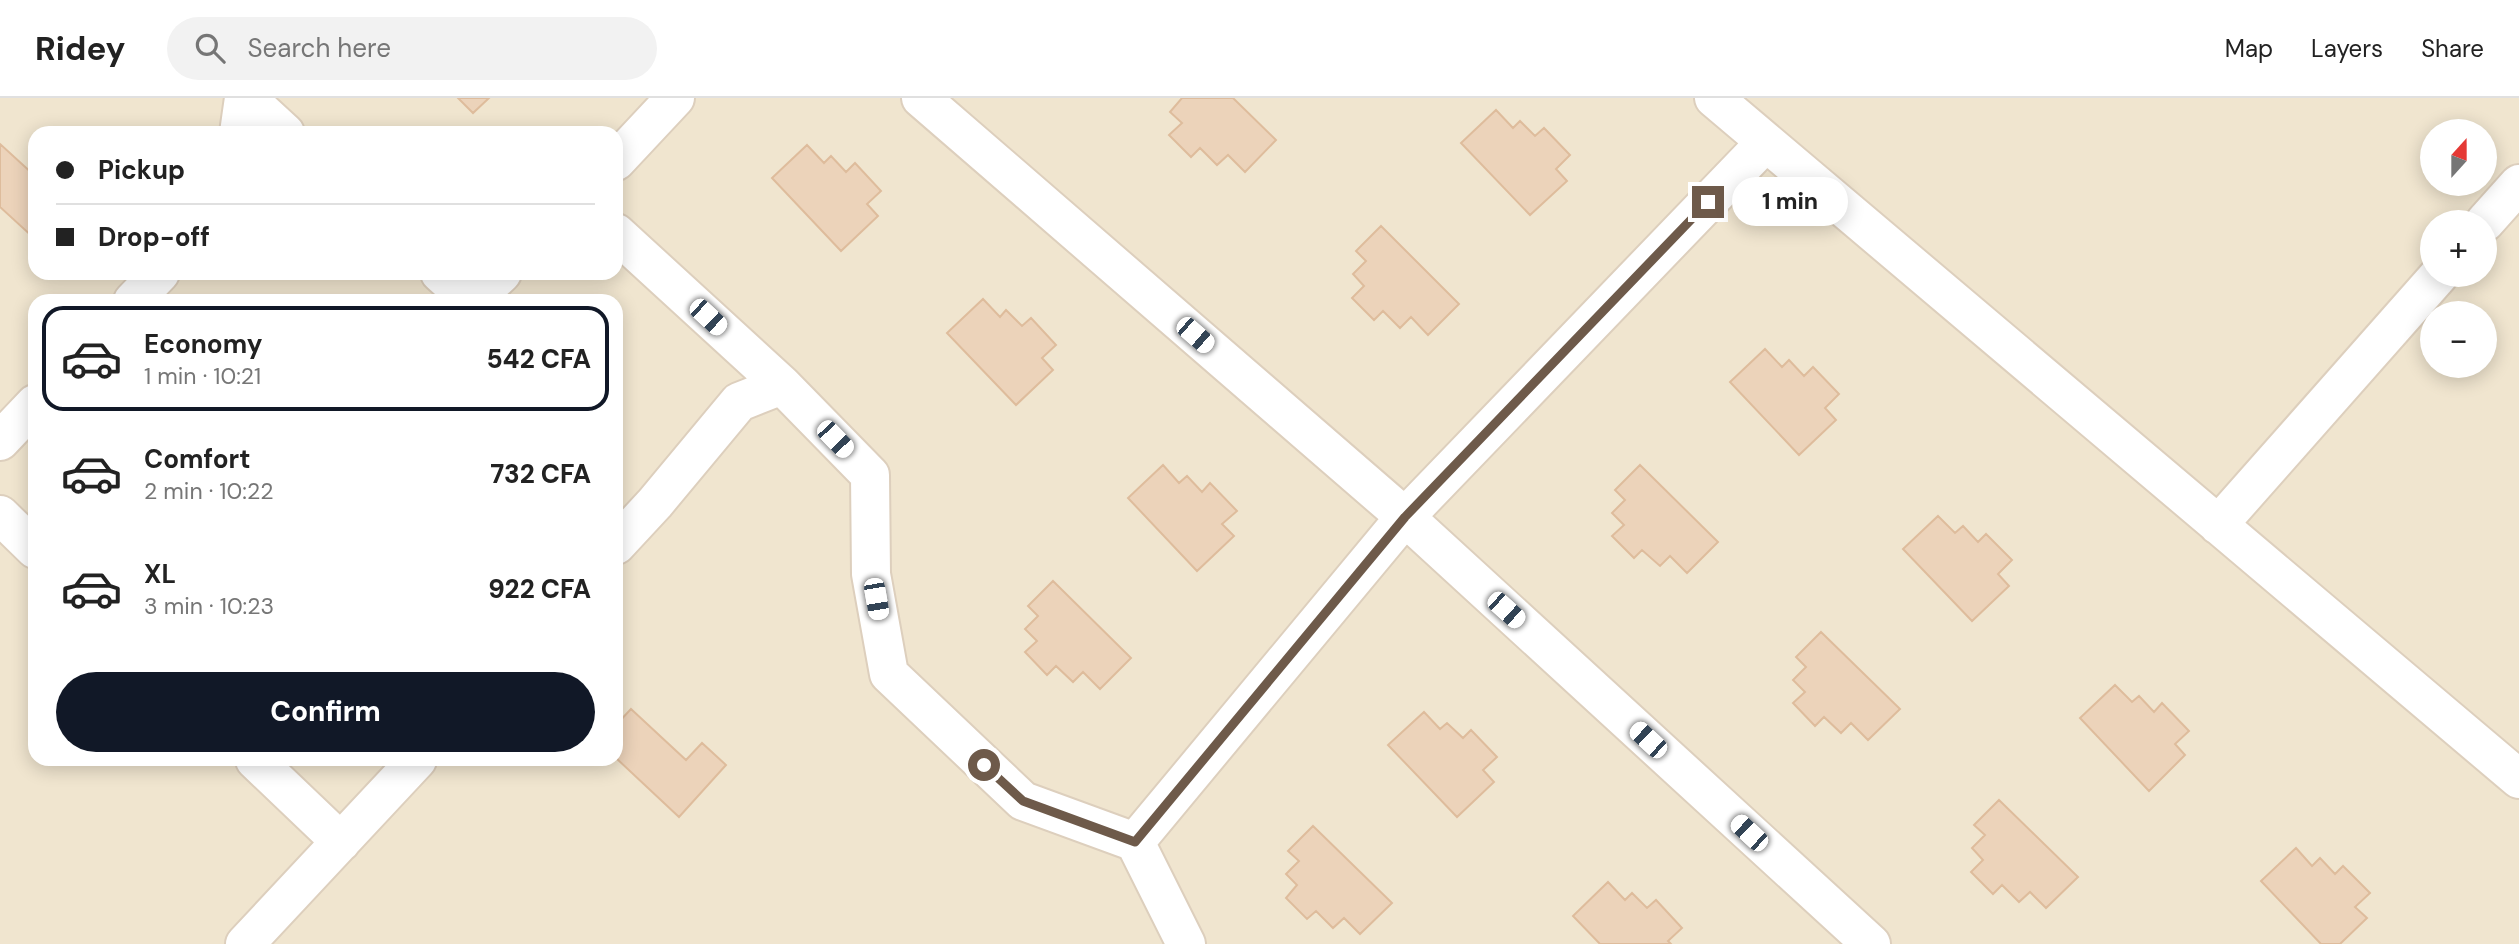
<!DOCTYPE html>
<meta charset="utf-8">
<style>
:root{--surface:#fff;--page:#f2f2f2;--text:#222;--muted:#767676;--line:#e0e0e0;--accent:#111827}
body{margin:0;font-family:"DM Sans",sans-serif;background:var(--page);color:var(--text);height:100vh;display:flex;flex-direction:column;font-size:26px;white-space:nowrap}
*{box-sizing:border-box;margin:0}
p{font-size:23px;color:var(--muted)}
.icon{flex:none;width:38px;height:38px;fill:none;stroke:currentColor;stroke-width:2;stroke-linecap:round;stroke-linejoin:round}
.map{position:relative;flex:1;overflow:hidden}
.panel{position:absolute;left:28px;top:196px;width:595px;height:472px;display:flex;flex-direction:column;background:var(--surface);border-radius:21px;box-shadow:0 4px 18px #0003}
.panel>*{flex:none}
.top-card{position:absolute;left:28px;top:28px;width:595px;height:154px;border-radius:21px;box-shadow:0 4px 18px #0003;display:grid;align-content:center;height:154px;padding:0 28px;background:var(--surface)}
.needle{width:46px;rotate:21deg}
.tools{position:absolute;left:2420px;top:21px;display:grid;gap:14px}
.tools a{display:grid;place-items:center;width:77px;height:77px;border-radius:50%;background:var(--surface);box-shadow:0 4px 18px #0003;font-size:35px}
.end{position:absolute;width:32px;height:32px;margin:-16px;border:9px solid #6e5a4a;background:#fff;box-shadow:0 0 0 4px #fff}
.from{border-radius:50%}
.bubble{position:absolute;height:49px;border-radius:24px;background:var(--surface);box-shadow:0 4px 18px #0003;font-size:23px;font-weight:800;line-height:49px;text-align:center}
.car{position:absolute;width:21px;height:42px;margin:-21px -10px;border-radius:9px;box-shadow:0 0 5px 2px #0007;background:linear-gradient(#fff 24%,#345 0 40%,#fff 0 76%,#345 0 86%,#fff 0)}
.top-card b{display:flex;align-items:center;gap:24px;height:66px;font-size:26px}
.top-card b+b{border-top:2px solid var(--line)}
.top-card i{width:18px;height:18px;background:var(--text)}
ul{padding:12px 0 0;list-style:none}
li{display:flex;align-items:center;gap:21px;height:105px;margin:0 14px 10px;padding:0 14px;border:4px solid transparent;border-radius:21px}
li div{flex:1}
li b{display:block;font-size:26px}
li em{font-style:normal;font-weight:800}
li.active{border-color:var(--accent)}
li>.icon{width:63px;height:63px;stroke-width:1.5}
.cta{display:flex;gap:14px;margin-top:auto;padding:14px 28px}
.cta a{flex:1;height:80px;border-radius:42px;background:var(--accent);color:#fff;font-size:28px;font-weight:800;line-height:80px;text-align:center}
header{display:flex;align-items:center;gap:42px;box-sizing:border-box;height:98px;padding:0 35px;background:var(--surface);border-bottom:2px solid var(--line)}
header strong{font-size:33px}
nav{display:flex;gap:38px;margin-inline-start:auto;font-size:24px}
.search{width:490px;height:63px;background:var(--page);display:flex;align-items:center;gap:18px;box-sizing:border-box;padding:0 24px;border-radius:38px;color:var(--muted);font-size:26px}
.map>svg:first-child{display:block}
.residential{fill:#f0e5cf;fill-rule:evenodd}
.building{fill:#ecd3ba;stroke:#debc9c;stroke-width:2}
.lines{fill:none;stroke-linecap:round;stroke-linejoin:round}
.minor-casing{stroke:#ddcfbd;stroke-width:42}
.minor{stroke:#fff;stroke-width:38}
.route{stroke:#6e5a4a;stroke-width:9}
</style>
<header>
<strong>Ridey</strong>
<div class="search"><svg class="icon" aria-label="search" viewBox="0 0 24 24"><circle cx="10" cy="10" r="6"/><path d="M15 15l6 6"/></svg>Search here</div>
<nav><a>Map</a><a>Layers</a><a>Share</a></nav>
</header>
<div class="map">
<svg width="2519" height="846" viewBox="0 0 2519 846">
<rect width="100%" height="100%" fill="#faf2e0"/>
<!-- residential -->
<path class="residential" d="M0,0H2519V846H0ZM2432,33H2485V86H2432ZM35,35H616V175H35ZM2432,124H2485V177H2432ZM35,203H616V662H35ZM2432,215H2485V268H2432Z"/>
<!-- building -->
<path class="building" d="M458,0H489L473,15Z
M1233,0L1276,42L1245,74L1228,57L1217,67L1200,50L1191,59L1169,37L1182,25L1170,14L1182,0Z
M1496,12L1513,30L1520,23L1535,38L1544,30L1570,57L1556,71L1567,83L1530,117L1461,45Z
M0,46L35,78V141L0,109Z
M807,47L824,65L831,58L846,74L855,65L881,93L867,106L878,118L841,153L772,80Z
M1381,128L1459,206L1428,237L1411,219L1400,230L1383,213L1374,222L1352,200L1364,188L1353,176L1366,163L1356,153Z
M983,201L1000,219L1006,212L1022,228L1031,220L1056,247L1042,260L1053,272L1016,307L947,235Z
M1765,251L1782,269L1789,262L1804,278L1813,269L1839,296L1825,310L1836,322L1799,357L1730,284Z
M1163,367L1179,385L1187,378L1202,394L1210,385L1237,413L1222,426L1234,438L1197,473L1128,400Z
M1640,367L1718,444L1687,475L1670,458L1660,468L1642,452L1634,460L1612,438L1624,427L1612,415L1625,402L1615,392Z
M1938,418L1955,435L1963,428L1978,444L1986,436L2012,462L1998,476L2009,488L1972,523L1903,451Z
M1053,483L1131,560L1100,591L1083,574L1073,584L1056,568L1047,577L1025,554L1037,543L1025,531L1038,518L1028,508Z
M1821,534L1900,611L1868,642L1851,625L1841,635L1824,619L1815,628L1793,605L1805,594L1793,582L1806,569L1796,559Z
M2115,587L2132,604L2139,598L2154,614L2162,605L2189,633L2175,646L2185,657L2149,693L2080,620Z
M631,611L686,662L702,645L726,667L679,719L616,660V627Z
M1424,614L1440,631L1447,625L1463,640L1471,632L1497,659L1483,672L1494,684L1457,719L1388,647Z
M1999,702L2078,779L2046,810L2030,794L2019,804L2002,787L1993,796L1971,774L1983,762L1972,750L1985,737L1974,727Z
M1313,728L1392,805L1360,836L1344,820L1333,830L1316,813L1307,821L1286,800L1297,787L1286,776L1299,763L1288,753Z
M2296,750L2312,768L2320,760L2335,776L2343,768L2370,795L2355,809L2367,820L2340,846H2321L2261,783Z
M1608,784L1625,802L1632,795L1647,810L1656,802L1682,830L1668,843L1671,846H1600L1573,818Z"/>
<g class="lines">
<!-- minor casing -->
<g class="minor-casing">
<path id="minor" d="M247,0L285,35
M921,0L1405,419L1871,846
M1714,0L2519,681
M239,35L244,0
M616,63L675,0
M2485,124L2519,86
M616,135L782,287
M440,175L471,203
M133,203L160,175
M472,203L502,175
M0,343L35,306
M0,417L35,451
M2218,427L2439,177
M616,447L655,405L739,304L782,287L870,377L871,476L889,576L1023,703L1135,744
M255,662L341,744
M245,846L417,662
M1186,846L1135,744L1405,419L1765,45"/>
</g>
<!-- minor -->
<use href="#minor" class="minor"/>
</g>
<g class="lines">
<!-- route -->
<path class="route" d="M984,667L1023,703L1135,744L1405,419L1708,104"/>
</g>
</svg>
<div class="tools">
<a><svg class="needle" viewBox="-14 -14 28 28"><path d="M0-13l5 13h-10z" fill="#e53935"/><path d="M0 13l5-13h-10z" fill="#767676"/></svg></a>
<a>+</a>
<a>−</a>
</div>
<i class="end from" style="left:984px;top:667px"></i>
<i class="end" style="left:1708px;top:104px"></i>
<div class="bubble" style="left:1732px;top:79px;width:116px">1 min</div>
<i class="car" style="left:708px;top:219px;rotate:133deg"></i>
<i class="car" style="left:1195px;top:237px;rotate:131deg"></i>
<i class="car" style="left:835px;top:341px;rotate:136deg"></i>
<i class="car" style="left:876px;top:501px;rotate:170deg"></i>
<i class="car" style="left:1506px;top:512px;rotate:132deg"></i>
<i class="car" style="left:1648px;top:642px;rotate:313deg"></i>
<i class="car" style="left:1749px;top:735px;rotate:313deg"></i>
<div class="top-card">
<b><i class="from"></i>Pickup</b>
<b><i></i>Drop-off</b>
</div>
<section class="panel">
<ul>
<li class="active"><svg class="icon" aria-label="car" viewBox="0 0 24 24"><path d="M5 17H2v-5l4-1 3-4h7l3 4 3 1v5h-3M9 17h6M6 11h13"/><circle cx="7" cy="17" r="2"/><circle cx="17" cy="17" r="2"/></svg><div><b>Economy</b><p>1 min · 10:21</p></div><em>542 CFA</em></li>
<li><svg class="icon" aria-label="car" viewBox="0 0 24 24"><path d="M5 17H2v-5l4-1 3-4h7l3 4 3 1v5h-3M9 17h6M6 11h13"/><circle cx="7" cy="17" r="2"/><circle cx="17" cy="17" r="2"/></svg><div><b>Comfort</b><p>2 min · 10:22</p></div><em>732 CFA</em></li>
<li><svg class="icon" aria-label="car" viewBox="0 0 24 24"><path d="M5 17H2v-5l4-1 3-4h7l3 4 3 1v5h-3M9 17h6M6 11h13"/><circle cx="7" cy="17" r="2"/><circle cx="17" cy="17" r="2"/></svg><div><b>XL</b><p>3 min · 10:23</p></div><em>922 CFA</em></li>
</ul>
<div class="cta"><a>Confirm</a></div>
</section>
</div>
